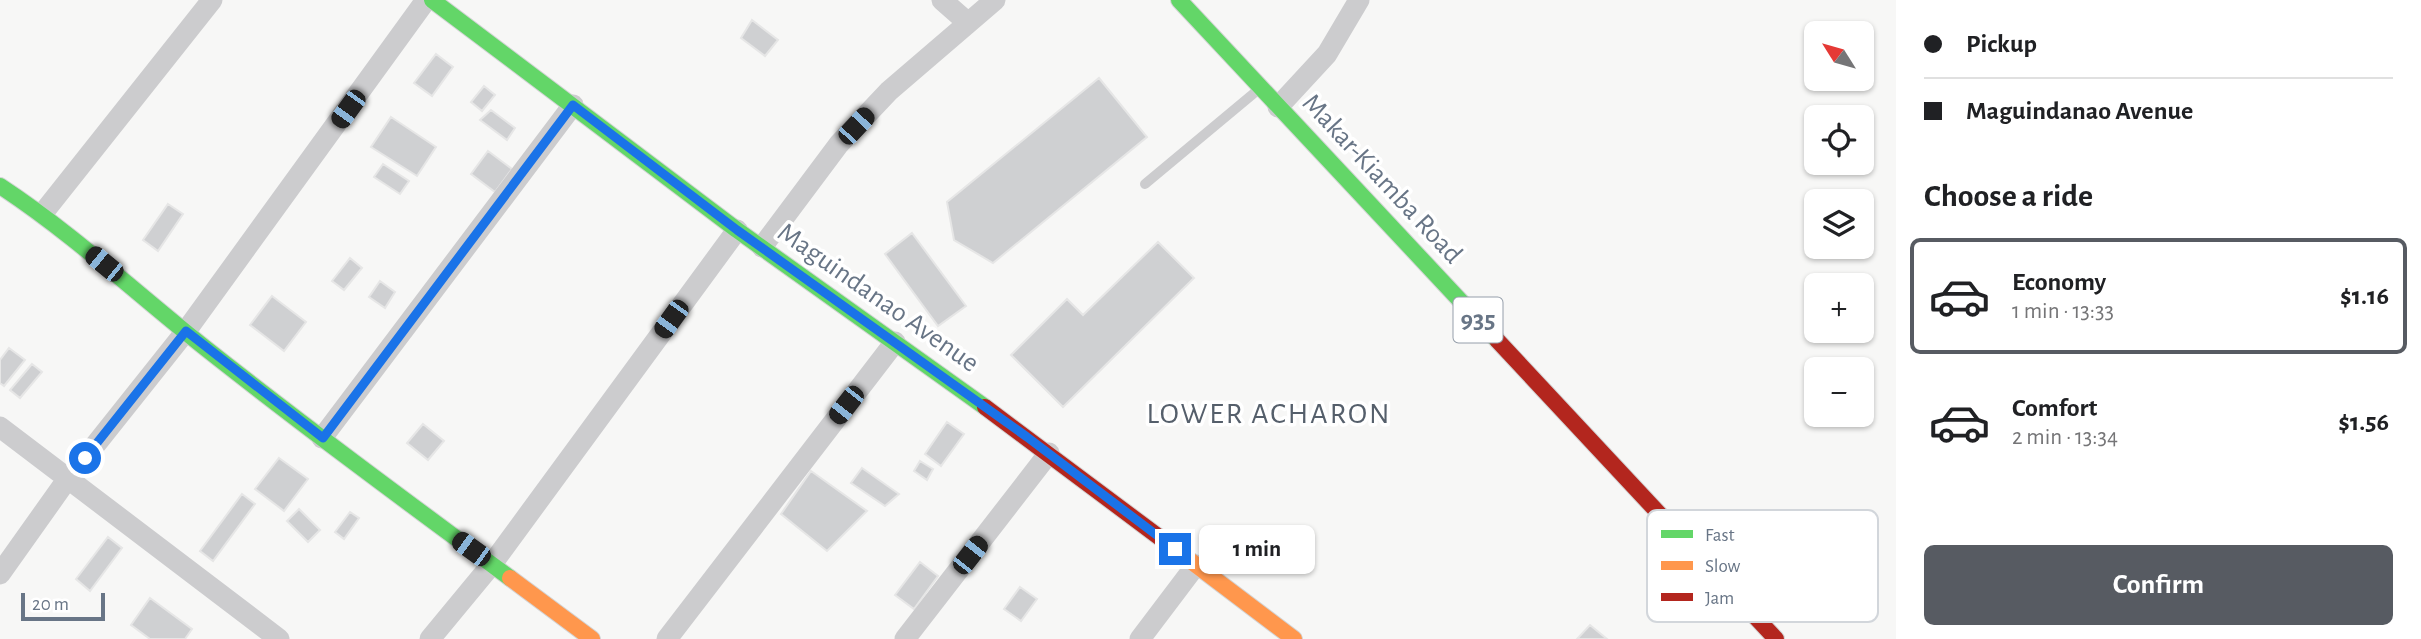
<!DOCTYPE html>
<meta charset="utf-8">
<style>
:root{--surface:#fff;--page:#f2f2f2;--text:#202124;--muted:#757577;--line:#e0e0e0;--accent:#575b62}
body{margin:0;font-family:"Alegreya Sans",sans-serif;background:var(--page);color:var(--text);height:100vh;display:flex;flex-direction:column;font-size:26px;white-space:nowrap}
*{box-sizing:border-box;margin:0}
p{font-size:23px;color:var(--muted)}
.icon{flex:none;width:38px;height:38px;fill:none;stroke:currentColor;stroke-width:2;stroke-linecap:round;stroke-linejoin:round}
.map{position:relative;flex:1;overflow:hidden}
.side{display:flex;flex-direction:column;background:var(--surface);width:525px}
.side>*{flex:none}
.top-card{display:grid;align-content:center;height:154px;padding:0 28px;background:var(--surface)}
.needle{width:46px;rotate:307deg}
.fabs{position:absolute;left:1804px;top:21px;display:grid;gap:14px}
.fabs a{display:grid;place-items:center;width:70px;height:70px;border-radius:10px;background:var(--surface);box-shadow:0 2px 5px #0004;font-size:35px}
.scale{position:absolute;left:21px;bottom:18px;width:84px;box-sizing:border-box;padding-left:7px;border:4px solid #687586;border-top:0;font-size:19px;line-height:24px;white-space:nowrap;color:#687586;-webkit-text-stroke:5px #fff;paint-order:stroke}
.end{position:absolute;width:32px;height:32px;margin:-16px;border:9px solid #1a73e8;background:#fff;box-shadow:0 0 0 4px #fff}
.from{border-radius:50%}
.bubble{position:absolute;height:49px;border-radius:10px;background:var(--surface);box-shadow:0 2px 5px #0004;font-size:23px;font-weight:600;line-height:49px;text-align:center}
.car{position:absolute;width:21px;height:42px;margin:-21px -10px;border-radius:9px;box-shadow:0 0 5px 2px #0007;background:linear-gradient(#222 24%,#8ab4d8 0 40%,#222 0 76%,#8ab4d8 0 86%,#222 0)}
.top-card b{display:flex;align-items:center;gap:24px;height:66px;font-size:26px}
.top-card b+b{border-top:2px solid var(--line)}
.top-card i{width:18px;height:18px;background:var(--text)}
ul{padding:0;list-style:none}
li{display:flex;align-items:center;gap:21px;height:116px;margin:0 14px 10px;padding:0 14px;border:4px solid transparent;border-radius:10px}
li div{flex:1}
li b{display:block;font-size:26px}
li em{font-style:normal;font-weight:600}
li.on{border-color:var(--accent)}
li>.icon{width:63px;height:63px;stroke-width:1.5}
h2{padding:0 28px;font-size:32px;line-height:84px}
.action{display:flex;gap:14px;margin-top:auto;padding:14px 28px}
.action a{flex:1;height:80px;border-radius:10px;background:var(--accent);color:#fff;font-size:28px;font-weight:600;line-height:80px;text-align:center}
main{display:flex;flex:1;min-height:0}
.map>svg:first-child{display:block}
.building{fill:#cfd0d2;stroke:#e6e6e6;stroke-width:2}
.lines{fill:none;stroke-linecap:round;stroke-linejoin:round}
.fast-casing{stroke:#d3d4d5;stroke-width:18}
.slow-casing{stroke:#d3d4d5;stroke-width:18}
.jam-casing{stroke:#d3d4d5;stroke-width:18}
.lane{stroke:#ccccce;stroke-width:10}
.street{stroke:#ccccce;stroke-width:21}
.fast{stroke:#63d668;stroke-width:16}
.slow{stroke:#ff974d;stroke-width:16}
.jam{stroke:#b3261e;stroke-width:16}
.route{stroke:#1a73e8;stroke-width:9}
.labels{text-anchor:middle;dominant-baseline:central;stroke-width:7;stroke-linejoin:round;paint-order:stroke}
.shield{fill:#fff;stroke:#959eaa;stroke-width:2}
.shield-label{font-size:26px;font-weight:bold;fill:#687586}
.street-label{font-size:28px;fill:#687586;stroke:#fff}
.neighbourhood-label{font-size:30px;letter-spacing:2px;fill:#555f6b;stroke:#fff}
.key{fill:#fff;stroke:#d2d6db;stroke-width:2}
.key-label{font-size:19px;fill:#687586}
</style>
<main>
<div class="map">
<svg width="1896" height="639" viewBox="0 0 1896 639">
<rect width="100%" height="100%" fill="#f7f7f6"/>
<!-- building -->
<path class="building" d="M752,20L778,40L765,56L741,38Z
M436,54L453,67L432,96L414,83Z
M1099,78L1147,137L993,263L954,240L947,202Z
M484,86L495,95L482,111L471,102Z
M491,110L515,128L507,140L480,120Z
M391,117L436,147L417,176L371,147Z
M488,151L512,169L495,192L471,174Z
M383,164L409,181L400,194L374,177Z
M168,204L183,214L158,251L143,240Z
M912,233L966,306L938,326L885,254Z
M1158,242L1194,278L1063,407L1011,355L1067,299L1083,315Z
M350,258L362,268L344,290L332,281Z
M380,281L395,292L385,308L369,297Z
M272,296L306,322L284,351L250,325Z
M9,348L25,360L4,386L0,383V360Z
M32,364L42,372L20,398L10,390Z
M947,422L964,434L941,466L925,454Z
M423,424L444,441L428,460L407,443Z
M279,458L308,479L284,511L255,489Z
M920,461L933,469L927,480L914,471Z
M862,468L899,494L885,506L851,483Z
M811,471L867,511L827,551L781,514Z
M242,494L255,504L213,561L200,551Z
M299,509L320,530L308,542L287,521Z
M350,512L359,518L344,539L335,532Z
M108,537L122,548L90,591L76,579Z
M920,562L938,576L914,609L895,595Z
M1020,587L1037,599L1021,621L1004,609Z
M150,598L192,629L185,639H150L131,625Z
M1590,625L1607,639H1577Z"/>
<g class="lines">
<!-- fast casing -->
<g class="fast-casing">
<path id="fast" d="M432,0L737,230L985,407
M1179,0L1497,340
M0,186C73,234 136,293 204,347C304,426 407,502 510,578"/>
</g>
<!-- slow casing -->
<g class="slow-casing">
<path id="slow" d="M1175,549L1294,639
M510,578L592,639"/>
</g>
<!-- jam casing -->
<g class="jam-casing">
<path id="jam" d="M1497,340L1776,639
M985,407L1175,549"/>
</g>
<!-- lane -->
<path class="lane" d="M1145,184L1259,89"/>
<!-- street -->
<path class="street" d="M942,0L967,22
M1278,107L1327,54L1359,0
M43,213L212,0
M762,247L839,144L889,91L995,0
M0,427L279,639
M322,438L573,105
M0,574L61,488L186,331L426,0
M430,639L492,564L737,230
M667,639L895,342
M905,639L1049,453
M1140,639L1196,565"/>
<!-- fast -->
<use href="#fast" class="fast"/>
<!-- slow -->
<use href="#slow" class="slow"/>
<!-- jam -->
<use href="#jam" class="jam"/>
</g>
<g class="lines">
<!-- route -->
<path class="route" d="M85,458L186,331L323,438L573,105L737,230L1027,437L1175,549"/>
</g>
<g class="labels">
<!-- shield labels -->
<rect class="shield" x="1453.5" y="297.5" width="49" height="45" rx="5"/>
<g class="shield-label">
<text x="1478" y="320">935</text>
</g>
<!-- street labels -->
<g class="street-label">
<text transform="translate(1382 179) rotate(47)">Makar-Kiamba Road</text>
<text transform="translate(878 298) rotate(35)">Maguindanao Avenue</text>
</g>
<!-- neighbourhood labels -->
<g class="neighbourhood-label">
<text x="1269" y="414">LOWER ACHARON</text>
</g>
</g>
<!-- legend -->
<rect x="1647" y="510" width="231" height="112" rx="10" class="key"/>
<rect x="1661" y="530" width="32" height="8" fill="#63d668"/>
<rect x="1661" y="561" width="32" height="9" fill="#ff974d"/>
<rect x="1661" y="593" width="32" height="8" fill="#b3261e"/>
<g class="key-label">
<text x="1705" y="541">Fast</text>
<text x="1705" y="572">Slow</text>
<text x="1705" y="604">Jam</text>
</g>
</svg>
<div class="fabs">
<a><svg class="needle" viewBox="-14 -14 28 28"><path d="M0-13l5 13h-10z" fill="#e53935"/><path d="M0 13l5-13h-10z" fill="#757577"/></svg></a>
<a><svg class="icon" aria-label="locate" viewBox="0 0 24 24"><circle cx="12" cy="12" r="6"/><path d="M12 2v4M12 18v4M2 12h4M18 12h4"/></svg></a>
<a><svg class="icon" aria-label="layers" viewBox="0 0 24 24"><path d="M12 4l9 5-9 5-9-5zM3 14l9 5 9-5"/></svg></a>
<a>+</a>
<a>−</a>
</div>
<div class="scale">20 m</div>
<i class="end from" style="left:85px;top:458px"></i>
<i class="end" style="left:1175px;top:549px"></i>
<div class="bubble" style="left:1199px;top:525px;width:116px">1 min</div>
<i class="car" style="left:348px;top:109px;rotate:216deg"></i>
<i class="car" style="left:856px;top:126px;rotate:43deg"></i>
<i class="car" style="left:104px;top:264px;rotate:309deg"></i>
<i class="car" style="left:671px;top:319px;rotate:216deg"></i>
<i class="car" style="left:846px;top:405px;rotate:218deg"></i>
<i class="car" style="left:471px;top:549px;rotate:306deg"></i>
<i class="car" style="left:970px;top:555px;rotate:38deg"></i>
</div>
<section class="side">
<div class="top-card">
<b><i class="from"></i>Pickup</b>
<b><i></i>Maguindanao Avenue</b>
</div>
<h2>Choose a ride</h2>
<ul>
<li class="on"><svg class="icon" aria-label="car" viewBox="0 0 24 24"><path d="M5 17H2v-5l4-1 3-4h7l3 4 3 1v5h-3M9 17h6M6 11h13"/><circle cx="7" cy="17" r="2"/><circle cx="17" cy="17" r="2"/></svg><div><b>Economy</b><p>1 min · 13:33</p></div><em>$1.16</em></li>
<li><svg class="icon" aria-label="car" viewBox="0 0 24 24"><path d="M5 17H2v-5l4-1 3-4h7l3 4 3 1v5h-3M9 17h6M6 11h13"/><circle cx="7" cy="17" r="2"/><circle cx="17" cy="17" r="2"/></svg><div><b>Comfort</b><p>2 min · 13:34</p></div><em>$1.56</em></li>
</ul>
<div class="action"><a>Confirm</a></div>
</section>
</main>
